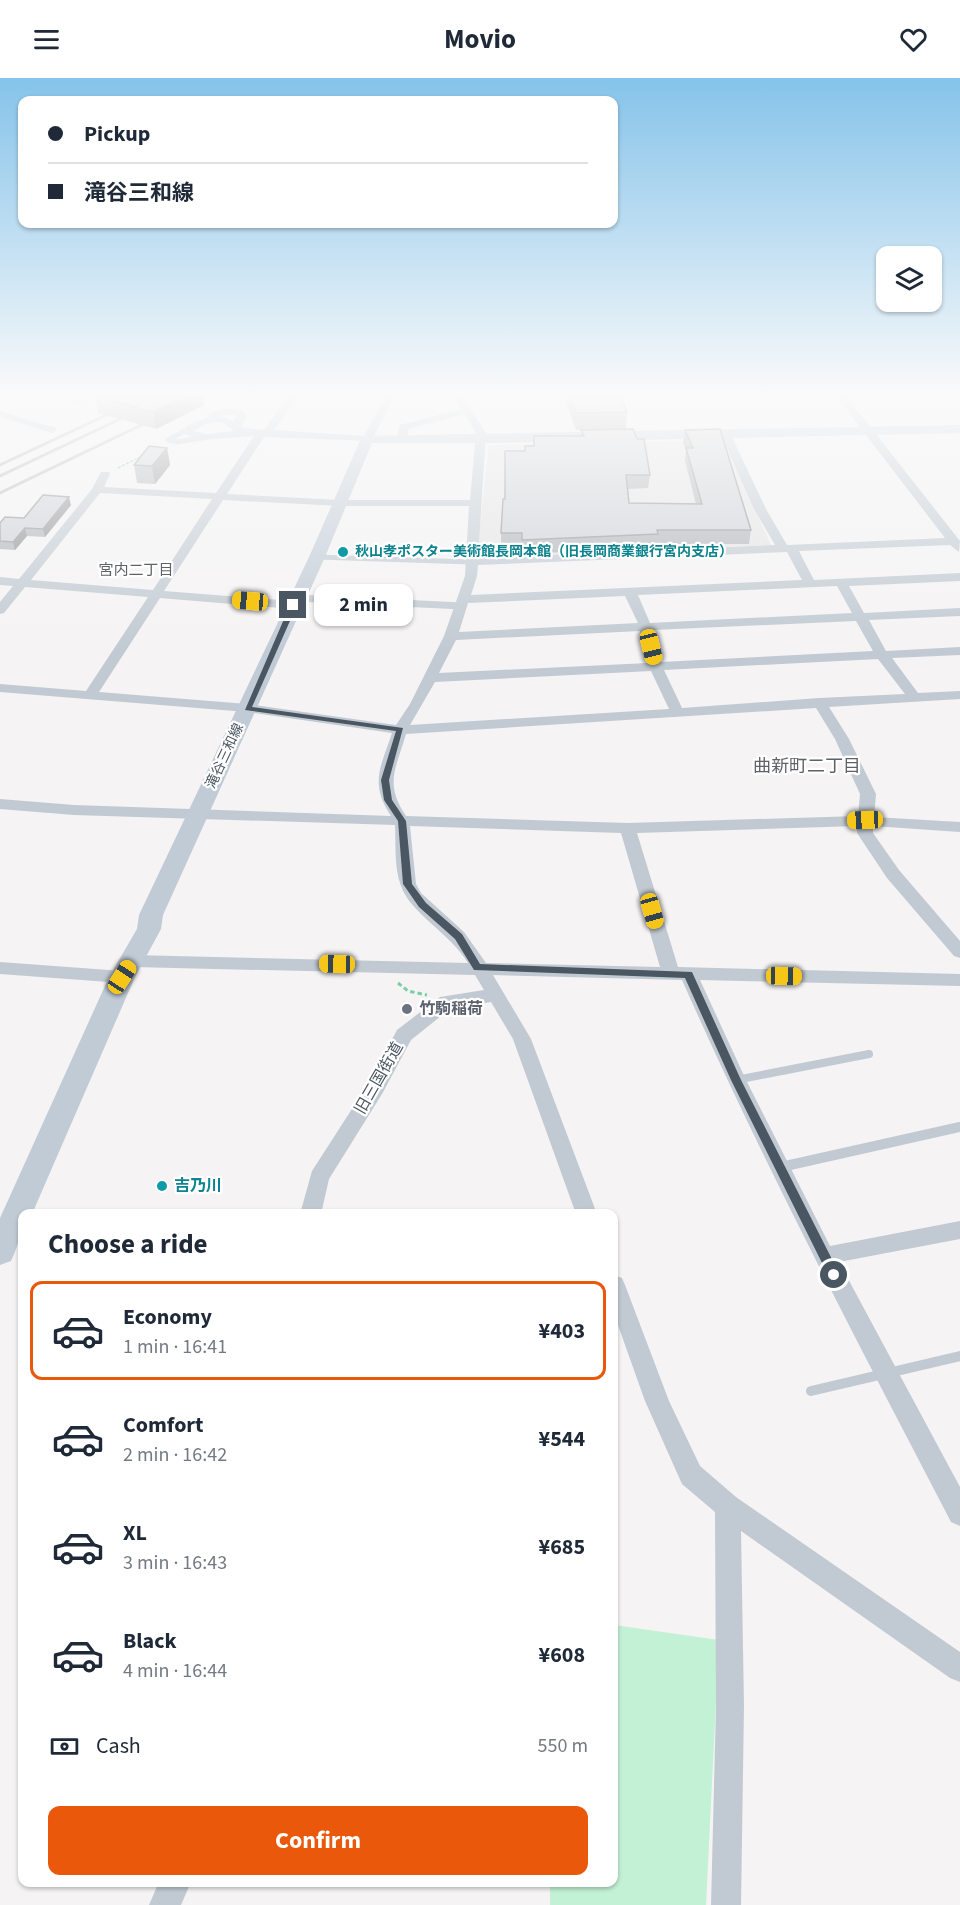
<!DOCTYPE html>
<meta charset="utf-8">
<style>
:root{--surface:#fff;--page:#f2f2f3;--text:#1f2937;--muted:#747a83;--line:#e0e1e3;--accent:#ea580c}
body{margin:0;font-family:"Source Sans 3","Noto Sans JP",sans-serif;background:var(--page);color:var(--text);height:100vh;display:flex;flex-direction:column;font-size:22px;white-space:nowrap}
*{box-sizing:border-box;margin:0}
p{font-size:20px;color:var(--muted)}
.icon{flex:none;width:33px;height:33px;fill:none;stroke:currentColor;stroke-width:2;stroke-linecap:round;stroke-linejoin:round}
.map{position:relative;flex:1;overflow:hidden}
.panel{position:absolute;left:18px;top:1131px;width:600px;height:678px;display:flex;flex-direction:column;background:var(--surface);border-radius:12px;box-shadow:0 2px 4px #0004}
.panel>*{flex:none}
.hud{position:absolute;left:18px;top:18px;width:600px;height:132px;border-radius:12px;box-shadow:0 2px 4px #0004;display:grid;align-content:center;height:132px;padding:0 30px;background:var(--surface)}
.tools{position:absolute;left:876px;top:168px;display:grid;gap:12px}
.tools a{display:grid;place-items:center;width:66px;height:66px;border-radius:12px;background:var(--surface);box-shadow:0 2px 4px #0004;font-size:30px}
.end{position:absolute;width:27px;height:27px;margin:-14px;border:8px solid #4a5661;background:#fff;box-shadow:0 0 0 3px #fff}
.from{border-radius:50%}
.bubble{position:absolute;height:42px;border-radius:12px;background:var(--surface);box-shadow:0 2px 4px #0004;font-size:20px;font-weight:700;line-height:42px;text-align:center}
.car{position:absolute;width:18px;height:36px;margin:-18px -9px;border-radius:8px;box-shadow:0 0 4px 2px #0007;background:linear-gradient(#f5c518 24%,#345 0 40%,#f5c518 0 76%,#345 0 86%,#f5c518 0)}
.hud b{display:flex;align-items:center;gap:21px;height:57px;font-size:22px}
.hud b+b{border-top:2px solid var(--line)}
.hud i{width:15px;height:15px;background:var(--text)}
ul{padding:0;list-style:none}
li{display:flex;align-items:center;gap:18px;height:99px;margin:0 12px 9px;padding:0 18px;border:3px solid transparent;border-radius:12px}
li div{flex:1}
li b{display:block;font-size:22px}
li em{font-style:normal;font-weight:700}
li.active{border-color:var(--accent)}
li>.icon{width:54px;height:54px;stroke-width:1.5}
h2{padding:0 30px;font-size:27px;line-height:72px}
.pay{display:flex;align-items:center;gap:15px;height:66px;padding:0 30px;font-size:22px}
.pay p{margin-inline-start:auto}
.primary-button{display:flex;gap:12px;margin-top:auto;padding:12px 30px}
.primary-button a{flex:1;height:69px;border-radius:12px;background:var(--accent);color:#fff;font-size:24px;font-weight:700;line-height:69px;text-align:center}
header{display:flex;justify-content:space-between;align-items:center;height:78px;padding:0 30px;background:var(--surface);font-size:27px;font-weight:700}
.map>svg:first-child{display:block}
.education{fill:#e6e4e5}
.green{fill:#c3f1d5}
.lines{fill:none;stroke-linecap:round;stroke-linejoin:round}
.path-far1{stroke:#7ad0a6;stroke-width:1.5;stroke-dasharray:3 1.5;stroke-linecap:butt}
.path{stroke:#7ad0a6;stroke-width:3;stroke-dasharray:4.5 3;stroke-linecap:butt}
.lane-far3{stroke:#c1cad2;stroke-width:5}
.lane-far2{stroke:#c1cad2;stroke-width:7}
.lane-far1{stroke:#c1cad2;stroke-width:8}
.lane{stroke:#c1cad2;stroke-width:10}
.street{fill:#c1cad2;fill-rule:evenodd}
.secondary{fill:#c1cbd6;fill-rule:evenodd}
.rail{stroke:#b5b8bd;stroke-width:3}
.wall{fill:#b0b2b7}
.shaded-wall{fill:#909195}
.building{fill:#cdcfd5;stroke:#909195;stroke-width:1.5}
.route{fill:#4a5661}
.culture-dot{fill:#0f9aa8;stroke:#fff;stroke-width:2}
.worship-dot{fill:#6b7280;stroke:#fff;stroke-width:2}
.labels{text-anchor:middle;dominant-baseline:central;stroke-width:4.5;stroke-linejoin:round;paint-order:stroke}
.far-culture-label{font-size:14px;font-weight:bold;fill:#0d838f;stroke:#fff;text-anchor:start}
.far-street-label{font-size:14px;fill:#4a5661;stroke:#fff}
.far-neighbourhood-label{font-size:15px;fill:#5f6368;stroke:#fff}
.worship-label{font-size:16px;font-weight:bold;fill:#5b616d;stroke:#fff;text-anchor:start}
.street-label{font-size:16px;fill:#4a5661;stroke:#fff}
.culture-label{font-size:16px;font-weight:bold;fill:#0d838f;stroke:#fff;text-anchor:start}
.neighbourhood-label{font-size:18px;fill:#5f6368;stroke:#fff}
</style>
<header><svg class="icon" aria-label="menu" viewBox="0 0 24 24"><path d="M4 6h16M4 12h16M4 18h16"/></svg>Movio<svg class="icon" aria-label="heart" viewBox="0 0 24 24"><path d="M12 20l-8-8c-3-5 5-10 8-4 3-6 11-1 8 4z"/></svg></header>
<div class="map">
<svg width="960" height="1827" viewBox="0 0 960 1827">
<rect width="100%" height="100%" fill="#f5f3f3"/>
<!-- education -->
<path class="education" d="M723,362L771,467L476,481L489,367Z"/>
<!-- green -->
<path class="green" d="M614,1547L719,1562L706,1827H550V1805L614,1804Z"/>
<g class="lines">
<!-- path-far1 -->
<path class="path-far1" d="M118,390L144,377"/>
<!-- path -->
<path class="path" d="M398,905L408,913L427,917"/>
<!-- lane-far3 -->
<path class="lane-far3" d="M190,350L168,362L177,364L208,359
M317,479L471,484"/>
<!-- lane-far2 -->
<path class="lane-far2" d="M297,520L462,528"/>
<!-- lane-far1 -->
<path class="lane-far1" d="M736,1002L869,976"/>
<!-- lane -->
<path class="lane" d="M781,1089L960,1049
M811,1313L960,1278"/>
<!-- street -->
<path class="street" d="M78,318H89L81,325H75L73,323Z
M288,318H298L274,352L364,358L385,318H395L371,363L264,359L227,416L340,422H470L476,355L464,336L409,351L405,364L396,362L400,347L461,331L452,318H462L486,355L478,480L775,467L754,431L721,357L726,354L731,357L766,431L787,467L945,460L836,318H846L960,463L959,474L950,467L799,473L814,502L960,495V503L849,508L864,535L960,530V538L869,542L886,573L960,569V577L892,580L918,615L960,613V621L829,629L849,661L876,716L874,739L960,744V754L873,748V755L899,792L960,863V880L954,878L887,800L857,755V748L637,755L678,889L960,896V908L700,902L746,1002L830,1168L960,1143V1161L839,1184L960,1409V1448L951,1444C858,1265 764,1087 682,902L493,897L531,961L597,1136H576L513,961L491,924L451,930L411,962L382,1016L329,1101L321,1136H300L312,1093L368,1006L397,952L440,919L484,912L475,897L133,889L127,887L124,883L127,879L133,877L468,885C451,856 410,835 401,808C394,790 396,766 395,747L74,737L0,731V721L74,727L391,738C369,705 381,689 392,655L247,634L0,614V606L86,613L148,519L25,509L4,535L0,536V524L13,508L0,507V499L19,501L92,411L101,394H109L110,396L104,409L216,415L254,358L201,362L184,356L183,354L186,348L209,339V336L221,331L242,332L247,338L241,349L264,352ZM225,336L236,337L237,338L233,343L220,338ZM215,344L223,345L234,353L207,356L193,353L206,346ZM100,415L212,421L153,512L31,502ZM223,422L340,428H469L465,498L444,558L410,626L396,647L247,626L99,614L160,520L293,531L299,527L293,523L164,513ZM787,474L802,502L471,517L477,498L478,487ZM837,508L852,535L650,545L638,517ZM625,518L638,545L459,554L468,525ZM856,543L873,573L661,584L653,552ZM640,553L648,585L439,595L456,562ZM878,581L905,616L819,620L682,630L664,592ZM651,593L669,631L410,647L435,604ZM816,630L835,661L860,716L858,738L628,745L406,738C384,705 396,691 406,656ZM410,748L621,755L660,889L486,885L464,854L421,815L416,806Z
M0,333L56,350L57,352L52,355L0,339Z
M0,884L122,893L128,895L131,899L128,903L122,905L0,896Z
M614,1197L622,1200L625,1207L669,1323L700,1388L736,1419L960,1574V1604L950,1600L741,1453L744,1628L741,1827H711L716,1628L715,1434L682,1406L645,1323L614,1236Z
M159,1804H191L181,1827H149Z"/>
<!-- secondary -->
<path class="secondary" d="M960,347V355L498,365H372L325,479L163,837L161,851L135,899L32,1136H22C22,1154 19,1166 11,1183L0,1187V1140L109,899L137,851L139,837L309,479L362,358Z"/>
<!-- rail -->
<path class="rail" d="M0,387L147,318
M0,398L135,334
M0,415L156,340"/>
</g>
<!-- wall -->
<path class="wall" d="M95,318H203L204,327L156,351L98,335Z
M566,318H620L627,334L626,351L576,352L566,325Z
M581,352L650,397L648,410L628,411L629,425L696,426L685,383L686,372L683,365L685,352L751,452L749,466H656V470L522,476L521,469H501V455L505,421L534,368L581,358Z
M167,370L170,387L155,406L137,405L134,387Z
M71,427L45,459L27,458L15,472L0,471V445L24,440Z"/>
<!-- shaded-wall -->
<path class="shaded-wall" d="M186,318H203L204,327L156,351L153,334Z
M167,370L170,387L155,406L152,388Z
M69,419L71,427L45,459L43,451Z
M25,450L27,458L15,472L13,464Z"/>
<!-- building -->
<path class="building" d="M95,318H186L153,334Z
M570,318H620L627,334L576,335Z
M633,351L637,361H644L650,397H626L629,425L702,426L686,370H693L685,352L720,351L751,452H657L658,456L522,462V455H501L503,421H505V373H525V368H534V358H584L581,352Z
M149,368L167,370L152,388L134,387Z
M43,417L69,419L43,451L25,450L13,464L0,463V445L5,439L24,440Z"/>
<!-- sky -->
<linearGradient id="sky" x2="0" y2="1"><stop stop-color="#85c3ea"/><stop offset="0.55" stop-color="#fafafa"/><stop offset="1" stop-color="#fafafa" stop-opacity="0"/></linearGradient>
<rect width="960" height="574" fill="url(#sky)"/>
<!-- route -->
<path class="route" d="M293,525L297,527L252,629L403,650L389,702L392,722L406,743L412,806L426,825L462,856L480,886L692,894L741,1002L840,1197L838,1201H830L731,1002L685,900L474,892L455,861L419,829L403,806L398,743L384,722L381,702L396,653L245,632L290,527Z"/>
<!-- markers -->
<g class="culture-dot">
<circle cx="343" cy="474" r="6"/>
<circle cx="162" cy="1108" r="6"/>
</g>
<circle class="worship-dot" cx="407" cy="931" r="6"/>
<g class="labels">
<!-- far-culture labels -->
<g class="far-culture-label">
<text x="355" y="474">秋山孝ポスター美術館長岡本館（旧長岡商業銀行宮内支店）</text>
</g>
<!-- far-street labels -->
<g class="far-street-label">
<text transform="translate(225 678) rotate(-65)">滝谷三和線</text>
</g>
<!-- far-neighbourhood labels -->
<g class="far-neighbourhood-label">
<text x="136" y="492">宮内二丁目</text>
</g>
<!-- worship labels -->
<g class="worship-label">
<text x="419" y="931">竹駒稲荷</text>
</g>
<!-- street labels -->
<g class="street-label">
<text transform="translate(379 1000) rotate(-60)">旧三国街道</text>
</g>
<!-- culture labels -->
<g class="culture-label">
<text x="174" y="1108">吉乃川</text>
</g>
<!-- neighbourhood labels -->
<g class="neighbourhood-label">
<text x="807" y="688">曲新町二丁目</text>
</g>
</g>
</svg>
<div class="tools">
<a><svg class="icon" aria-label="layers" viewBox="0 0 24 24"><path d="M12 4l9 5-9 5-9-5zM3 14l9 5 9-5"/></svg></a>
</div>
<i class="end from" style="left:834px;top:1197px"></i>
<i class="end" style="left:293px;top:527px"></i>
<div class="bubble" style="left:314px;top:506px;width:99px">2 min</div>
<i class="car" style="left:250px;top:523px;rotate:275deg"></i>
<i class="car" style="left:651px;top:569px;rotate:166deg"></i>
<i class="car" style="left:865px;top:742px;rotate:268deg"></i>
<i class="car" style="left:652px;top:833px;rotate:164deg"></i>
<i class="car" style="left:337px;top:886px;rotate:271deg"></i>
<i class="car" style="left:784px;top:898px;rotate:91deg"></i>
<i class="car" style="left:122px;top:899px;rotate:33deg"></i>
<div class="hud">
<b><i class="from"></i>Pickup</b>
<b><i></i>滝谷三和線</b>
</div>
<section class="panel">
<h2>Choose a ride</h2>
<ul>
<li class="active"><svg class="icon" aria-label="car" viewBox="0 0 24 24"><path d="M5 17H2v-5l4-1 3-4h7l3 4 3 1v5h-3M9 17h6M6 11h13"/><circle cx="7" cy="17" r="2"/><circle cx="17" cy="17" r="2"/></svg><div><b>Economy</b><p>1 min · 16:41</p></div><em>¥403</em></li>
<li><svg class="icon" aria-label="car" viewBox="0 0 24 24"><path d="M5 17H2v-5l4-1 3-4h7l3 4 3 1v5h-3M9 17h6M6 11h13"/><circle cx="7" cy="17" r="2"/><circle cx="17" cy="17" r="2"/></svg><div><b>Comfort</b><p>2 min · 16:42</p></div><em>¥544</em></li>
<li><svg class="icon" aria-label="car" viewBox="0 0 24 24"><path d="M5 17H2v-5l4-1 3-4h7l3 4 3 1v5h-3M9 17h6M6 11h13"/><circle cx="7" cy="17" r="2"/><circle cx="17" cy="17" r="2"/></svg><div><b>XL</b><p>3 min · 16:43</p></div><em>¥685</em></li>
<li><svg class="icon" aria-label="car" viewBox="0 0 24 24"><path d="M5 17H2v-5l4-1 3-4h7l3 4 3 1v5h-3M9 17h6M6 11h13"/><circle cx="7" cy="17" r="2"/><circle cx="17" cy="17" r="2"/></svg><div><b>Black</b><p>4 min · 16:44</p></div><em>¥608</em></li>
</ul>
<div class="pay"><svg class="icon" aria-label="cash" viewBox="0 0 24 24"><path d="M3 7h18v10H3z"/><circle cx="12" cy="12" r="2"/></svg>Cash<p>550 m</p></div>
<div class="primary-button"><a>Confirm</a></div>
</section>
</div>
